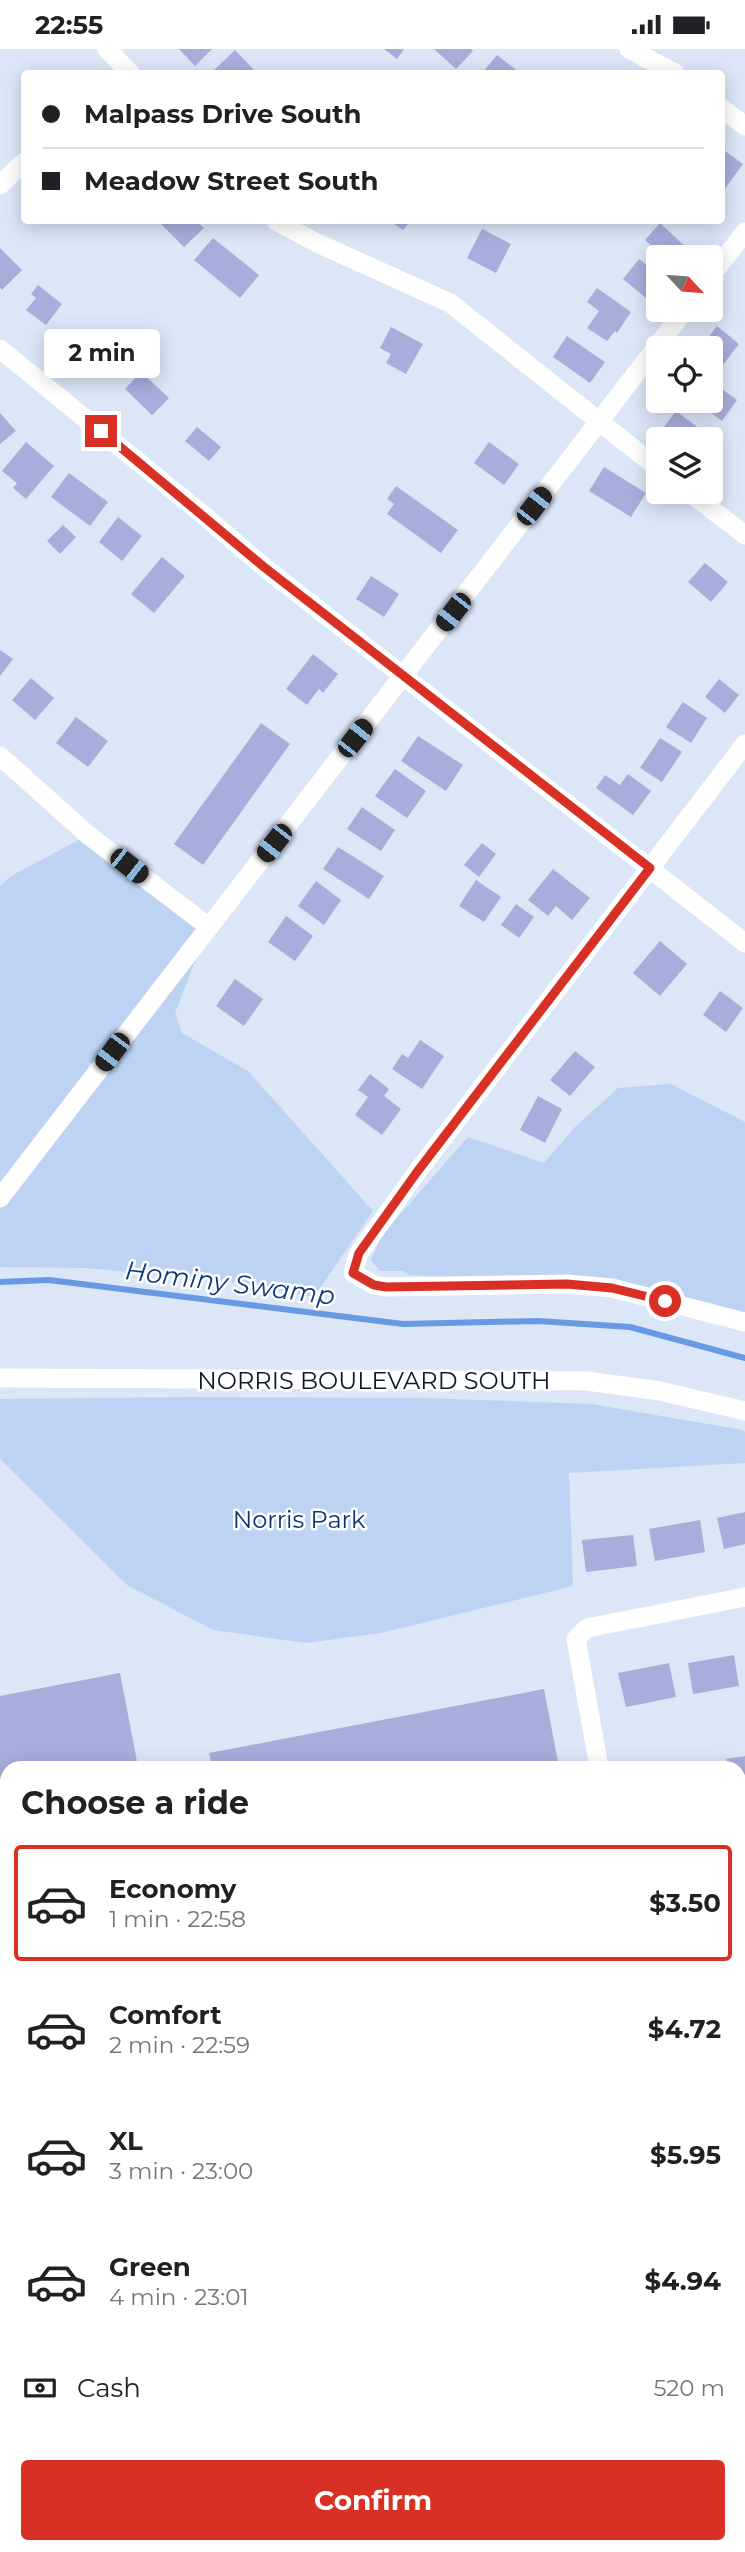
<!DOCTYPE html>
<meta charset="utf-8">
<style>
:root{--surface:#fff;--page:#f2f2f2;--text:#202124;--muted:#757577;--line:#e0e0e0;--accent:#d93025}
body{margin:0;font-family:Montserrat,sans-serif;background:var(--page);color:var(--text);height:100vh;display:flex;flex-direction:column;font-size:26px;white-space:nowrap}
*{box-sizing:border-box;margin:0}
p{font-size:23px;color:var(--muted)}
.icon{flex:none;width:38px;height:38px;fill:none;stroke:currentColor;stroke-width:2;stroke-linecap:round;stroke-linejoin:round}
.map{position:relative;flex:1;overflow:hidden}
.side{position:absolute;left:0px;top:1712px;width:746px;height:793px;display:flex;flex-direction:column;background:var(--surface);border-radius:21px 21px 0 0;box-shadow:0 4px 18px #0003}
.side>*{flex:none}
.hud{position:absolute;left:21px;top:21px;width:704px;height:154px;border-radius:7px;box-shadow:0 4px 18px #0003;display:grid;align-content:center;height:154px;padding:0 21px;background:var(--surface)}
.needle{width:46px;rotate:116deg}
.tools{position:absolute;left:646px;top:196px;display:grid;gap:14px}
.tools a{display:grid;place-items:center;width:77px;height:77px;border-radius:7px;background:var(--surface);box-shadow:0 4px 18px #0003;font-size:35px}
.end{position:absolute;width:32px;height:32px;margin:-16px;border:9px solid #d93025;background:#fff;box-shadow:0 0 0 4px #fff}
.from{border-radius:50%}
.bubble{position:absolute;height:49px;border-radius:7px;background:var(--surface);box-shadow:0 4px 18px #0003;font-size:23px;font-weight:700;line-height:49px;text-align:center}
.car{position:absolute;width:21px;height:42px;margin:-21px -10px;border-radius:9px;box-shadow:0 0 5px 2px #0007;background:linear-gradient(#222 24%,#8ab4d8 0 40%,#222 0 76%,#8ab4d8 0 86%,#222 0)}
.hud b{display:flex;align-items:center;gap:24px;height:66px;font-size:26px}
.hud b+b{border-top:2px solid var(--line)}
.hud i{width:18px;height:18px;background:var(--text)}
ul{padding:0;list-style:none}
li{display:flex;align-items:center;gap:21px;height:116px;margin:0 14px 10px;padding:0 7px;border:4px solid transparent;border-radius:7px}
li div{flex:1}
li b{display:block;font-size:26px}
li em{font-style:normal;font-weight:700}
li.selected{border-color:var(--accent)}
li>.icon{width:63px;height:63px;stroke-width:1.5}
h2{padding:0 21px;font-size:32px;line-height:84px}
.pay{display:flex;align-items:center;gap:18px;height:77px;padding:0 21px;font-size:26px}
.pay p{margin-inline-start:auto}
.primary-button{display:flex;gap:14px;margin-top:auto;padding:14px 21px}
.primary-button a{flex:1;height:80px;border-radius:7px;background:var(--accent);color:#fff;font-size:28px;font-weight:700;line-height:80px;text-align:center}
.status{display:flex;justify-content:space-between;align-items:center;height:49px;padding:0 35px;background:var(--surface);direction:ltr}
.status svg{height:19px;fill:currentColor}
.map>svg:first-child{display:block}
.green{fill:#bed3f3}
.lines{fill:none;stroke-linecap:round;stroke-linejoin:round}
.stream{stroke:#6799e4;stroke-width:6}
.building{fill:#a8aedc}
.street{stroke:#fff;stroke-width:19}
.rail-casing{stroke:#3b4454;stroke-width:8}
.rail{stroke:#fff;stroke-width:5;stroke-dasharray:16;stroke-linecap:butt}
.route{stroke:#d93025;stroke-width:9}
.labels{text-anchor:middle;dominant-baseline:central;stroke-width:5;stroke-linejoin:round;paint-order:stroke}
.street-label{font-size:24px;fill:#0f1827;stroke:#fff}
.park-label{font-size:24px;fill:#053577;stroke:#fff}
.water-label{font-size:26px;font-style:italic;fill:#0c3b7e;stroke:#fff}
</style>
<div class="status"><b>22:55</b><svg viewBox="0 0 49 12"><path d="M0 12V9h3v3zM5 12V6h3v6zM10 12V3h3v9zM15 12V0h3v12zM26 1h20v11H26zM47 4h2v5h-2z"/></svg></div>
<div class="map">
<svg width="745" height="2503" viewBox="0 0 745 2503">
<rect width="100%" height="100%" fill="#dbe6f7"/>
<!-- green -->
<path class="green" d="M88,786L209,878L175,964L182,984L248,1022L373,1162L314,1248L226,1232L85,1219L0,1218V837L11,827Z
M671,1035L745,1073V1273L600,1238L410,1226L403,1222H380L371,1211L382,1186L468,1088L544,1114L574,1079L618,1039Z
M186,1348L423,1349L591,1355L743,1381L745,1383V1414L569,1424L573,1537L381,1584L306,1594L213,1581L127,1536L0,1410V1350Z"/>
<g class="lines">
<!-- stream -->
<path class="stream" d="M0,1233L49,1231L403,1275L538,1272L630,1278L745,1309"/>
</g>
<!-- building -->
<path class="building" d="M179,0H212L195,17Z
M384,0H404L397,10Z
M434,0H471L473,2L456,20Z
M235,1L254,21L250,24H211Z
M497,6L520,24H482Z
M721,99L743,115L721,145Z
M158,172H196L204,179L184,198Z
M390,172H411L403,181Z
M660,174L688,200L680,208H664L645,191Z
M482,180L511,195L496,224L467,209Z
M213,189L259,226L240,249L194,211Z
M0,199L22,221L2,241L0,239Z
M639,210L658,224V236L647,250L623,230Z
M38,236L62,255L46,276L26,261L36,249L31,245Z
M597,239L631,263L617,284L615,282L607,292L587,279L599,262L587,253Z
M717,277L739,295L722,317L710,307V299H700Z
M391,278L423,295L406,325L386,314L391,305L380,299Z
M567,287L605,313L590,334L553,308Z
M141,323L169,349L152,366L125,340Z
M710,331L737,351L722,372L695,352H710Z
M676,362L700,380L692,390H663L658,386Z
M0,364L16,382L0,395Z
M197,378L221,398L209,412L185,392Z
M26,393L54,417L26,450L13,439L17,434L2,422Z
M489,393L519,415L504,436L474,414Z
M604,418L646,444L631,468L589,442Z
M69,424L108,453L90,477L51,448Z
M396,437L458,481L441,504L387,465L394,455L387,450Z
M118,468L142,487L122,512L99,493Z
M63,476L76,488L60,505L47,492Z
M162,508L185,527L154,564L131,545Z
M705,514L728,533L711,553L688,533Z
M371,527L399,545L384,568L356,550Z
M0,601L13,610L0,627Z
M313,605L338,625L323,644L319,640L307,656L286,640Z
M31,629L54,649L35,671L12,651Z
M719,630L739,646L725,664L705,648Z
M683,653L707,669L691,694L666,678Z
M76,668L108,692L88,718L56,694Z
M261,674L290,695L203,816L174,795Z
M418,687L463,716L446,742L401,712Z
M660,689L682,703L662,733L640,719Z
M395,720L426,742L407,769L375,747Z
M628,725L651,742L633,766L596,739L605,726L620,736Z
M362,758L395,781L381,802L347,780Z
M482,794L496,805L479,828L464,816Z
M338,798L384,827L369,850L323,820Z
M553,820L590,849L572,871L556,857L548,867L528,851Z
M476,831L501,848L484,873L459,857Z
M316,832L341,851L324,876L298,857Z
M516,855L534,868L519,889L501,876Z
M286,867L313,887L295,912L268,893Z
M660,892L687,915L660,947L633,924Z
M235,930L263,950L244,977L216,957Z
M720,942L743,959L726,983L703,966Z
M420,991L444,1007L422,1040L392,1020L402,1005L408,1009Z
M575,1002L595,1018L570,1047L550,1031Z
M370,1025L389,1040L384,1047L401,1060L382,1086L355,1066L368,1048L358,1041Z
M538,1047L562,1060L545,1094L520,1081Z
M745,1463V1495L724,1500L717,1469Z
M700,1471L705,1503L655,1512L649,1480Z
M633,1486L637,1517L586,1523L582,1491Z
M734,1606L739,1637L693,1645L688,1614Z
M669,1614L676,1648L626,1658L618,1624Z
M120,1624L138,1718H7V1783L0,1784V1647Z
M544,1640L559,1718H212L209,1704Z
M745,1707V1739L738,1741V1718H728L726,1710Z
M7,1846V1970L0,1971V1847Z
M745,1847V1879L738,1881V1848Z
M745,1951V1983L738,1984V1952Z
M745,2089V2122L738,2123V2090Z
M745,2353V2392L738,2395V2356Z
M738,2414L745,2430V2445L738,2447Z
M506,2497H577L563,2503H509Z"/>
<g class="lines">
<!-- street -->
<path class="street" d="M107,0L130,24
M629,0L675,24
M721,59L745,77
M0,136L24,113
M276,172L317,194L450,254L658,419
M710,228L745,183
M0,300L201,464L264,518L745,894
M689,443L745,486
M745,695L417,1123L359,1204L353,1224L374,1236L386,1238L567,1235L612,1239L745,1273
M0,707L88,786L209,878
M0,1149L685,261
M0,1329L587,1332L660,1342L745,1362
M599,1718L576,1590L587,1579L745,1548
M738,1796L745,1795
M738,2038L745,2037"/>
<!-- rail casing -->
<g class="rail-casing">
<path id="rail" d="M0,2193L7,2196
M0,2210L7,2213
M738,2219L745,2217
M0,2342L7,2350
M0,2363L7,2372
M113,2497L118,2503
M130,2497L135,2503"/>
</g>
<!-- rail -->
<use href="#rail" class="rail"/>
</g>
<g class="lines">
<!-- route -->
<path class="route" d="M101,382L264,518L650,819L417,1123L359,1204L353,1224L374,1236L386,1238L567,1235L612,1239L665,1252"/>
</g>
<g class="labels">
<!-- street labels -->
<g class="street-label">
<text x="374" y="1331">NORRIS BOULEVARD SOUTH</text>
</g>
<!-- park labels -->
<g class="park-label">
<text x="299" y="1470">Norris Park</text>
</g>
<!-- water labels -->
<g class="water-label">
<text transform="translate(230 1234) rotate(7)">Hominy Swamp</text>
</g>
</g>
</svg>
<div class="tools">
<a><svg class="needle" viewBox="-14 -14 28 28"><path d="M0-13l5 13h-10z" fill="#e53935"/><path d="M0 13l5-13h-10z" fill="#757577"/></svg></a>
<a><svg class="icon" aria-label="locate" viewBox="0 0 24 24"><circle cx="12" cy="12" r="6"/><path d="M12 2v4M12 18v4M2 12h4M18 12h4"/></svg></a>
<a><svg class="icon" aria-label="layers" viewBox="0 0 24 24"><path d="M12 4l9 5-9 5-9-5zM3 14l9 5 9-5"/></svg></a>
</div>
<i class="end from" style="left:665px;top:1252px"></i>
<i class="end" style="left:101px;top:382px"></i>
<div class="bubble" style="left:44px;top:280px;width:116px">2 min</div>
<i class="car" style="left:534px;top:457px;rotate:38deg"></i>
<i class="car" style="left:453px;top:563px;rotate:218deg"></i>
<i class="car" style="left:355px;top:689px;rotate:38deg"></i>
<i class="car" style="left:274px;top:794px;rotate:218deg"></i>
<i class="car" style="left:129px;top:817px;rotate:128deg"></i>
<i class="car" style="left:112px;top:1003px;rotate:217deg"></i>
<div class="hud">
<b><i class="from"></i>Malpass Drive South</b>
<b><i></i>Meadow Street South</b>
</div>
<section class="side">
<h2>Choose a ride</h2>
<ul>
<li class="selected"><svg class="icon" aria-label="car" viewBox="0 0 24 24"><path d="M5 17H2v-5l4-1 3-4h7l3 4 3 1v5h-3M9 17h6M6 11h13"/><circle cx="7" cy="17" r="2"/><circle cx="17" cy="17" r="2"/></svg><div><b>Economy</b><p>1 min · 22:58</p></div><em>$3.50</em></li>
<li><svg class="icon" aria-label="car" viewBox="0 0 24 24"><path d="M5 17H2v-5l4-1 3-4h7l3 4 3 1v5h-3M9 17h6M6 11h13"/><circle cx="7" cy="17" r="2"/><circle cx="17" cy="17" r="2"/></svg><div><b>Comfort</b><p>2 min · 22:59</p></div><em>$4.72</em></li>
<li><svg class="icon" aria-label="car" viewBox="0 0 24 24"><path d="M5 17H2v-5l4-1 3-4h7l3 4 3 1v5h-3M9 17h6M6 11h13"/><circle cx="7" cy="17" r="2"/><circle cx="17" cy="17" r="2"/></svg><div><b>XL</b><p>3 min · 23:00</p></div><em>$5.95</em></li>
<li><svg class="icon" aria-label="car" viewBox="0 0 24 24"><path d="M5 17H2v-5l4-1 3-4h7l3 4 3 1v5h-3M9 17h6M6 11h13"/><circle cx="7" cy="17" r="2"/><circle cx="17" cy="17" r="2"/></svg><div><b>Green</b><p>4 min · 23:01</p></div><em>$4.94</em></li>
</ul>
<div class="pay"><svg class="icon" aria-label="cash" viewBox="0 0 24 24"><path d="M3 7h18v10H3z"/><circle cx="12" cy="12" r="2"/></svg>Cash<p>520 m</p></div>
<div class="primary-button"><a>Confirm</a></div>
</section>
</div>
